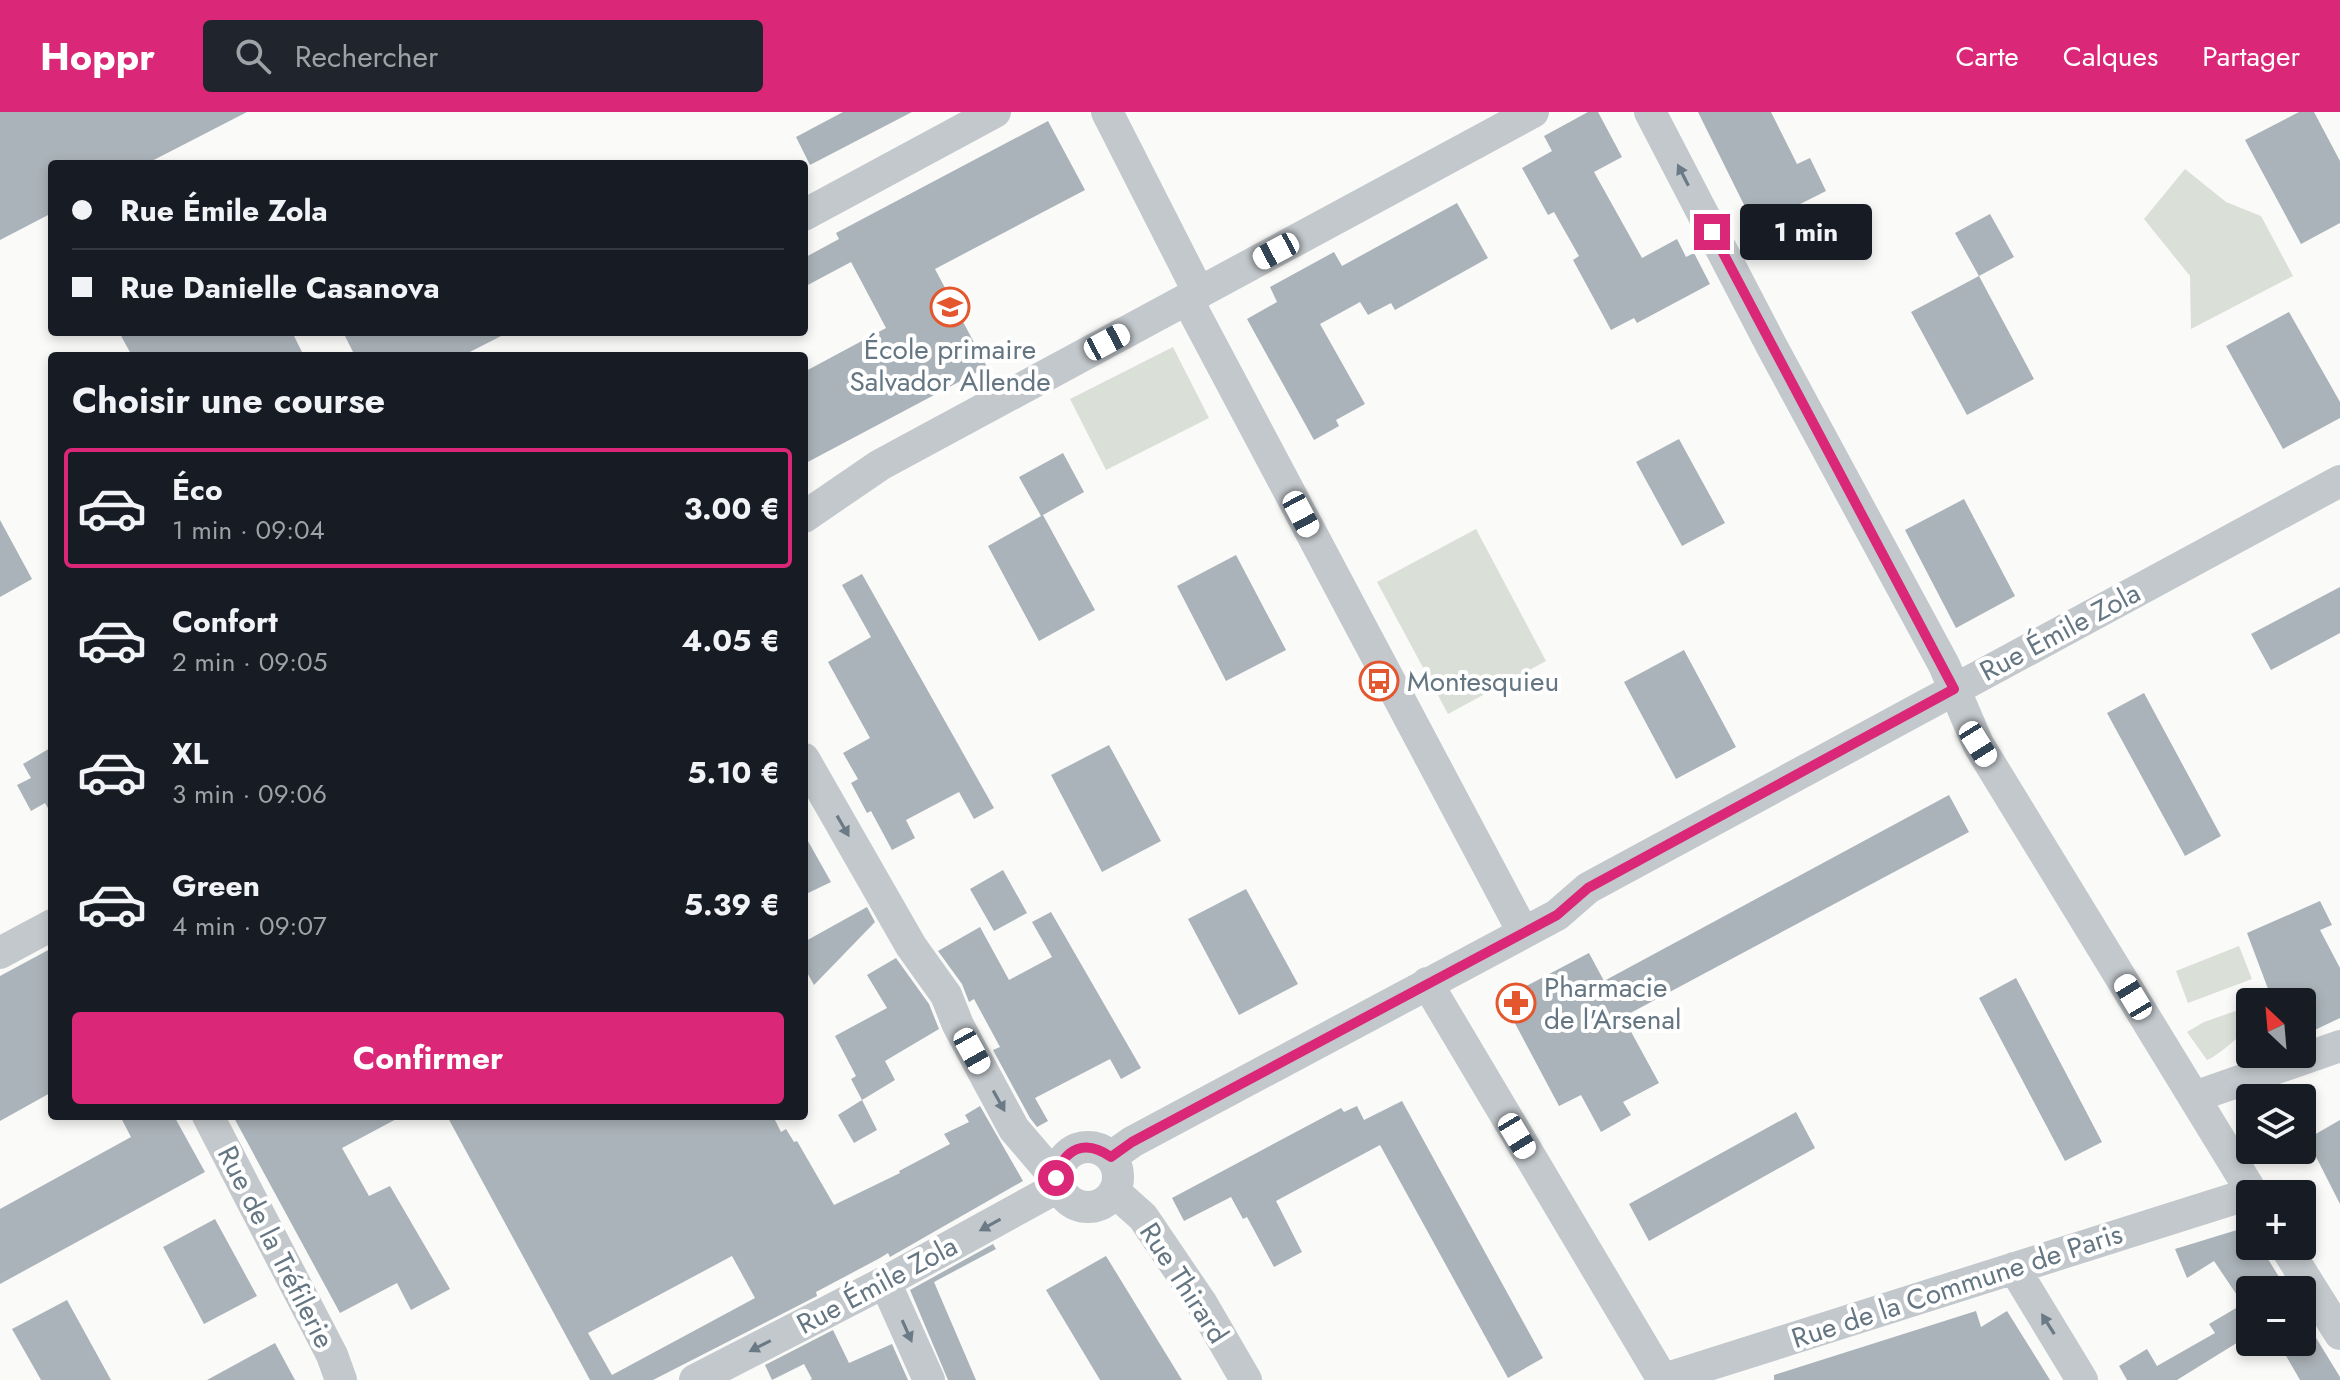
<!DOCTYPE html>
<html lang="fr">
<meta charset="utf-8">
<style>
:root{--surface:#171b24;--page:#20242c;--text:#f1f3f6;--muted:#9ea1a6;--line:#363941;--accent:#db2777}
body{margin:0;font-family:Jost,sans-serif;background:var(--page);color:var(--text);height:100vh;display:flex;flex-direction:column;font-size:30px;white-space:nowrap}
*{box-sizing:border-box;margin:0}
p{font-size:26px;color:var(--muted)}
.icon{flex:none;width:44px;height:44px;fill:none;stroke:currentColor;stroke-width:2;stroke-linecap:round;stroke-linejoin:round}
.map{position:relative;flex:1;overflow:hidden}
.drawer{position:absolute;left:48px;top:240px;width:760px;height:768px;display:flex;flex-direction:column;background:var(--surface);border-radius:8px;box-shadow:0 4px 12px #0003}
.drawer>*{flex:none}
.guide{position:absolute;left:48px;top:48px;width:760px;height:176px;border-radius:8px;box-shadow:0 4px 12px #0003;display:grid;align-content:center;height:176px;padding:0 24px;background:var(--surface)}
.needle{width:52px;rotate:334deg}
.controls{position:absolute;left:2236px;top:876px;display:grid;gap:16px}
.controls a{display:grid;place-items:center;width:80px;height:80px;border-radius:8px;background:var(--surface);box-shadow:0 4px 12px #0003;font-size:40px}
.end{position:absolute;width:36px;height:36px;margin:-18px;border:10px solid #db2777;background:#fff;box-shadow:0 0 0 4px #fff}
.from{border-radius:50%}
.bubble{position:absolute;height:56px;border-radius:8px;background:var(--surface);box-shadow:0 4px 12px #0003;font-size:26px;font-weight:700;line-height:56px;text-align:center}
.car{position:absolute;width:24px;height:48px;margin:-24px -12px;border-radius:10px;box-shadow:0 0 6px 2px #0007;background:linear-gradient(#fff 24%,#345 0 40%,#fff 0 76%,#345 0 86%,#fff 0)}
.guide b{display:flex;align-items:center;gap:28px;height:76px;font-size:30px}
.guide b+b{border-top:2px solid var(--line)}
.guide i{width:20px;height:20px;background:var(--text)}
ul{padding:0;list-style:none}
li{display:flex;align-items:center;gap:24px;height:120px;margin:0 16px 12px;padding:0 8px;border:4px solid transparent;border-radius:8px}
li div{flex:1}
li b{display:block;font-size:30px}
li em{font-style:normal;font-weight:700}
li.selected{border-color:var(--accent)}
li>.icon{width:72px;height:72px;stroke-width:1.5}
h2{padding:0 24px;font-size:36px;line-height:96px}
.button{display:flex;gap:16px;margin-top:auto;padding:16px 24px}
.button a{flex:1;height:92px;border-radius:8px;background:var(--accent);color:#fff;font-size:32px;font-weight:700;line-height:92px;text-align:center}
header{display:flex;align-items:center;gap:48px;box-sizing:border-box;height:112px;padding:0 40px;background:var(--accent);color:#fff}
header strong{font-size:38px}
nav{display:flex;gap:44px;margin-inline-start:auto;font-size:28px}
.search{width:560px;height:72px;background:var(--page);display:flex;align-items:center;gap:20px;box-sizing:border-box;padding:0 28px;border-radius:8px;color:var(--muted);font-size:30px}
.map>svg:first-child{display:block}
.green{fill:#dadfd7}
.building{fill:#aab3b9;fill-rule:evenodd}
.lines{fill:none;stroke-linecap:round;stroke-linejoin:round}
.minor{stroke:#c3c8cc;stroke-width:32}
.oneway{fill:#6a7a87}
.route{stroke:#db2777;stroke-width:10}
.labels{text-anchor:middle;dominant-baseline:central;stroke-width:8;stroke-linejoin:round;paint-order:stroke}
.poi-label{font-size:28px;fill:#657683;stroke:#fff;text-anchor:start}
.street-label{font-size:28px;fill:#657683;stroke:#fff}
</style>
<header>
<strong>Hoppr</strong>
<div class="search"><svg class="icon" aria-label="search" viewBox="0 0 24 24"><circle cx="10" cy="10" r="6"/><path d="M15 15l6 6"/></svg>Rechercher</div>
<nav><a>Carte</a><a>Calques</a><a>Partager</a></nav>
</header>
<div class="map">
<svg width="2340" height="1268" viewBox="0 0 2340 1268">
<rect width="100%" height="100%" fill="#fafaf8"/>
<!-- green -->
<path class="green" d="M2185,57L2226,90L2261,104L2293,164L2191,217L2190,164L2144,107Z
M1173,235L1209,306L1106,358L1070,287Z
M1476,417L1546,549L1448,602L1377,470Z
M2239,834L2252,867L2188,891L2176,859Z
M2250,894V919C2235,924 2225,940 2207,948L2187,920L2204,910Z"/>
<!-- building -->
<path class="building" d="M0,0H247L146,52H52V101L0,128Z
M843,0H912L810,53L796,25Z
M1588,0H1598L1622,45L1594,60L1642,146L1677,127L1686,145L1694,141L1710,172L1637,211L1634,206L1611,218L1573,148L1579,144L1554,100L1548,103L1522,56L1552,39L1544,24Z
M1698,0H1771L1797,52L1810,46L1826,79L1755,115Z
M2299,0H2314L2340,49V111L2301,132L2245,28Z
M1048,9L1085,78L935,157L987,255L804,352V260L886,216L851,150L804,175V146L839,127L836,121Z
M1457,91L1488,146L1395,198L1391,191L1368,203L1360,190L1320,212L1365,292L1336,308L1339,314L1314,328L1247,207L1277,190L1270,175L1334,140L1342,154Z
M1990,102L2014,145L1979,164L1955,121Z
M1979,164L2034,267L1967,303L1911,200Z
M2289,200L2340,290V306L2283,337L2226,234Z
M119,220H292L304,244H132Z
M343,220H509L462,244H355Z
M1679,327L1725,411L1682,434L1636,350Z
M1063,341L1084,380L1043,403L1095,498L1039,529L988,434L1041,404L1019,365Z
M1964,387L2015,484L1956,516L1905,418Z
M0,408L32,467L0,485Z
M1236,443L1286,538L1226,569L1177,474Z
M862,462L994,696L974,707L959,680L906,708L915,726L892,738L871,699L867,701L851,671L858,667L843,641L870,626L828,550L871,525L842,473Z
M2340,475V521L2271,558L2251,522Z
M1684,538L1736,635L1676,667L1624,570Z
M2144,581L2221,724L2185,744L2107,601Z
M1109,633L1161,729L1102,760L1051,663Z
M52,635V703L45,691L31,699L17,673L31,666L23,652Z
M1949,683L1969,720L1623,905L1659,971L1623,990L1631,1003L1601,1020L1581,983L1559,994L1502,887L1589,841L1604,869Z
M804,722L831,770L804,783Z
M1003,758L1027,801L994,819L970,777Z
M1246,777L1298,872L1239,903L1188,807Z
M2320,789L2332,813L2320,818L2340,856V906L2302,924V890H2273L2247,821Z
M867,795L875,810L814,873L804,855V830Z
M1051,800L1141,956L1121,967L1110,947L1035,986L1048,1009L1037,1015L1030,1006L993,938L1000,935L974,887L969,890L962,872L938,839L980,815L1009,868L1052,845L1032,810Z
M52,836V980L0,1009V864Z
M896,846L929,892L939,917L885,949L895,968L862,988L851,967L856,964L835,924L887,896L867,863Z
M2016,866L2102,1030L2065,1049L1979,886Z
M862,988L877,1018L854,1031L838,1003Z
M1402,989L1543,1246L1508,1266L1380,1033L1276,1089L1302,1140L1274,1155L1247,1105L1243,1107L1231,1085L1184,1109L1172,1086L1341,996L1344,1000L1357,994L1364,1008Z
M980,994L1023,1069L890,1145L888,1141L880,1146L816,1180L817,1184L653,1268H590L447,1004H773L781,1020L786,1017L794,1030L797,1029L834,1093L900,1061L899,1059L950,1032L944,1022L969,1010L965,1003ZM732,1144L755,1186L612,1263L588,1221Z
M1796,1000L1815,1036L1649,1129L1629,1092Z
M120,1004H174L205,1060L0,1172V1097L131,1025Z
M233,1004H402L342,1036L369,1084L390,1074L450,1177L411,1198L397,1171L340,1201Z
M2340,1008V1092L2307,1027Z
M215,1107L257,1184L204,1212L163,1135Z
M2250,1114V1134H2260L2287,1178H2250V1214L2244,1217L2248,1224L2177,1268H2127L2119,1254L2147,1237L2157,1254L2215,1221L2209,1212L2243,1192L2214,1149L2187,1166L2175,1137Z
M993,1132L996,1137L934,1170L976,1268H948L910,1178Z
M1106,1144L1182,1268H1100L1046,1178Z
M67,1188L111,1268H41L12,1217Z
M1976,1199L1981,1215L2007,1199L2050,1268H1774V1263Z
M2302,1203L2340,1265V1268H2300L2278,1230H2302Z
M833,1218L849,1251L892,1232L908,1268H810L812,1267L804,1252L772,1268L765,1253Z
M275,1231L295,1268H207Z"/>
<g class="lines">
<!-- minor -->
<path class="minor" d="M1107,0L1199,181
M1650,0L1771,233L1944,553L1978,632L2253,1082
M804,103L995,0
M1187,187L1523,820
M804,405L880,353L1533,0
M804,647L911,834L946,883L958,913L1014,1017L1056,1066
M0,841L52,813
M1427,871L1663,1268
M2194,985L2340,934
M208,1004L332,1243L341,1268
M1058 1065a30 30 0 1 1 60 0a30 30 0 1 1-60 0Z
M1111,1045L1132,1030L1557,803L1588,776L2340,369
M1115,1080L1143,1105L1202,1192L1246,1268
M2285,1134L2340,1222
M2014,1156L2082,1268
M885,1170L929,1268
M695,1268L885,1170L1058,1075
M1661,1268L2252,1081"/>
</g>
<!-- one-way arrows -->
<defs><path id="oneway-solid" d="M-6-.8H1V-3.2L6.5 0L1 3.2V.8H-6Z" transform="scale(2)"/></defs>
<g class="oneway">
<use href="#oneway-solid" transform="translate(1683 63) rotate(-117)"/>
<use href="#oneway-solid" transform="translate(843 714) rotate(60)"/>
<use href="#oneway-solid" transform="translate(999 989) rotate(61)"/>
<use href="#oneway-solid" transform="translate(990 1113) rotate(151)"/>
<use href="#oneway-solid" transform="translate(2048 1212) rotate(-122)"/>
<use href="#oneway-solid" transform="translate(907 1219) rotate(66)"/>
<use href="#oneway-solid" transform="translate(760 1234) rotate(153)"/>
</g>
<g class="lines">
<!-- route -->
<path class="route" d="M1056,1066C1064,1035 1086,1027 1111,1045L1132,1030L1557,803L1588,776L1954,577L1712,120"/>
</g>
<!-- icons -->
<defs>
<g id="school-ring" transform="scale(2)"><circle r="9.5" fill="#fff" stroke="#e4572e" stroke-width="1.5"/><path d="M0-5L7-2L0 1L-7-2ZM-4 1L0 2.5L4 1V4Q0 6-4 4Z" fill="#e4572e"/></g>
<g id="bus-ring" transform="scale(2)"><circle r="9.5" fill="#fff" stroke="#e4572e" stroke-width="1.5"/><path d="M-5-6H5V4H4V6H2V4H-2V6H-4V4H-5ZM-3.5-4V0h7V-4ZM-3.5 1.2v1.5H-2V1.2ZM2 1.2v1.5H3.5V1.2Z" fill="#e4572e"/></g>
<g id="pharmacy-ring" transform="scale(2)"><circle r="9.5" fill="#fff" stroke="#e4572e" stroke-width="1.5"/><path d="M-2-6h4v4h4v4h-4v4h-4v-4h-4v-4h4Z" fill="#e4572e"/></g>
</defs>
<g fill-rule="evenodd">
<use href="#school-ring" x="950" y="195"/>
<use href="#bus-ring" x="1379" y="569"/>
<use href="#pharmacy-ring" x="1516" y="891"/>
</g>
<g class="labels">
<!-- poi labels -->
<g class="poi-label">
<text x="950" y="237" text-anchor="middle">École primaire<tspan x="950" dy="32">Salvador Allende</tspan></text>
<text x="1407" y="569">Montesquieu</text>
<text x="1544" y="875">Pharmacie<tspan x="1544" dy="32">de l'Arsenal</tspan></text>
</g>
<!-- street labels -->
<g class="street-label">
<text transform="translate(2060 520) rotate(-28)">Rue Émile Zola</text>
<text transform="translate(276 1135) rotate(63)">Rue de la Tréfilerie</text>
<text transform="translate(1184 1171) rotate(57)">Rue Thirard</text>
<text transform="translate(877 1173) rotate(-28)">Rue Émile Zola</text>
<text transform="translate(1957 1174) rotate(-18)">Rue de la Commune de Paris</text>
</g>
</g>
</svg>
<div class="controls">
<a><svg class="needle" viewBox="-14 -14 28 28"><path d="M0-13l5 13h-10z" fill="#e53935"/><path d="M0 13l5-13h-10z" fill="#9ea1a6"/></svg></a>
<a><svg class="icon" aria-label="layers" viewBox="0 0 24 24"><path d="M12 4l9 5-9 5-9-5zM3 14l9 5 9-5"/></svg></a>
<a>+</a>
<a>−</a>
</div>
<i class="end from" style="left:1056px;top:1066px"></i>
<i class="end" style="left:1712px;top:120px"></i>
<div class="bubble" style="left:1740px;top:92px;width:132px">1 min</div>
<i class="car" style="left:1276px;top:139px;rotate:242deg"></i>
<i class="car" style="left:1107px;top:230px;rotate:62deg"></i>
<i class="car" style="left:1301px;top:402px;rotate:152deg"></i>
<i class="car" style="left:1978px;top:632px;rotate:148deg"></i>
<i class="car" style="left:2133px;top:885px;rotate:329deg"></i>
<i class="car" style="left:972px;top:939px;rotate:151deg"></i>
<i class="car" style="left:1517px;top:1024px;rotate:149deg"></i>
<div class="guide">
<b><i class="from"></i>Rue Émile Zola</b>
<b><i></i>Rue Danielle Casanova</b>
</div>
<section class="drawer">
<h2>Choisir une course</h2>
<ul>
<li class="selected"><svg class="icon" aria-label="car" viewBox="0 0 24 24"><path d="M5 17H2v-5l4-1 3-4h7l3 4 3 1v5h-3M9 17h6M6 11h13"/><circle cx="7" cy="17" r="2"/><circle cx="17" cy="17" r="2"/></svg><div><b>Éco</b><p>1 min · 09:04</p></div><em>3.00 €</em></li>
<li><svg class="icon" aria-label="car" viewBox="0 0 24 24"><path d="M5 17H2v-5l4-1 3-4h7l3 4 3 1v5h-3M9 17h6M6 11h13"/><circle cx="7" cy="17" r="2"/><circle cx="17" cy="17" r="2"/></svg><div><b>Confort</b><p>2 min · 09:05</p></div><em>4.05 €</em></li>
<li><svg class="icon" aria-label="car" viewBox="0 0 24 24"><path d="M5 17H2v-5l4-1 3-4h7l3 4 3 1v5h-3M9 17h6M6 11h13"/><circle cx="7" cy="17" r="2"/><circle cx="17" cy="17" r="2"/></svg><div><b>XL</b><p>3 min · 09:06</p></div><em>5.10 €</em></li>
<li><svg class="icon" aria-label="car" viewBox="0 0 24 24"><path d="M5 17H2v-5l4-1 3-4h7l3 4 3 1v5h-3M9 17h6M6 11h13"/><circle cx="7" cy="17" r="2"/><circle cx="17" cy="17" r="2"/></svg><div><b>Green</b><p>4 min · 09:07</p></div><em>5.39 €</em></li>
</ul>
<div class="button"><a>Confirmer</a></div>
</section>
</div>
